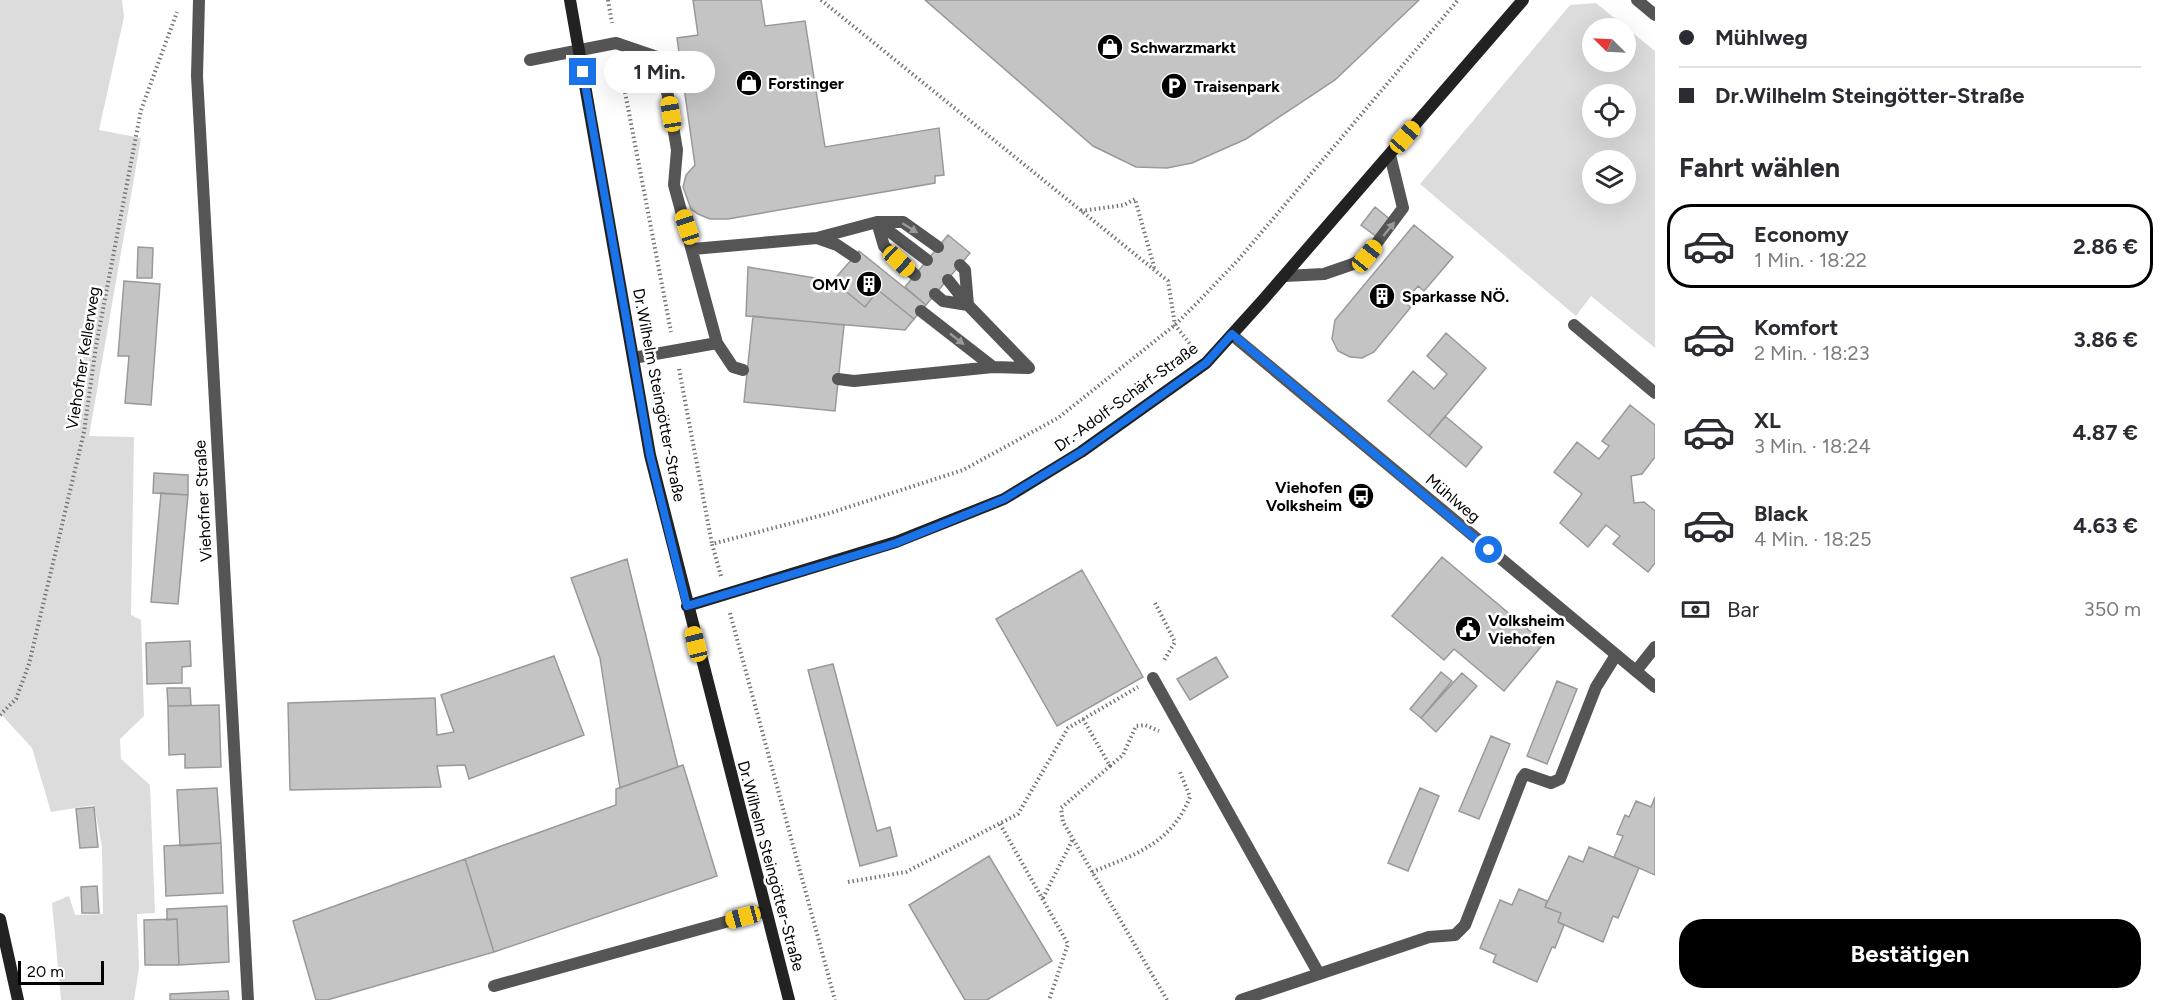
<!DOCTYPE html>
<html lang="de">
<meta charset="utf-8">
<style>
:root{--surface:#fff;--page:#f2f2f3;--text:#2b2b33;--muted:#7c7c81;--line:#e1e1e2;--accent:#000}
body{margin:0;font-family:Figtree,sans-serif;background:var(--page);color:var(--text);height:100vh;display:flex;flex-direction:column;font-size:22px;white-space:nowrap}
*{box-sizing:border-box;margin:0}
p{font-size:20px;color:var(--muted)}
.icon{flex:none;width:33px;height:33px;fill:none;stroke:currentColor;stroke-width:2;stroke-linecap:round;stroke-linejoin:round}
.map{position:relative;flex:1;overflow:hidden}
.details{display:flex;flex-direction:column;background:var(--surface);width:510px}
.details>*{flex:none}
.hud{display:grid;align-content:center;height:132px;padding:0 24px;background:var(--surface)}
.needle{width:39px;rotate:294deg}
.buttons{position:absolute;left:1582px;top:18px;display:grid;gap:12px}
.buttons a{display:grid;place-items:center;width:54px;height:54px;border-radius:50%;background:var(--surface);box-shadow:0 6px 24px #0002;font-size:30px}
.scale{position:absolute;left:18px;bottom:15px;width:86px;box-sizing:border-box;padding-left:6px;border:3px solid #000;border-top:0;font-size:16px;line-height:21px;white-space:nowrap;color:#000;-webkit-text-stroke:4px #fff;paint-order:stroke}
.end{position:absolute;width:27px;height:27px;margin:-14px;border:8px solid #1a73e8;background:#fff;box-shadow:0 0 0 3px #fff}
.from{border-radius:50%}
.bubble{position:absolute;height:42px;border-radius:21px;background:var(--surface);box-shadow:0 6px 24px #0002;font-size:20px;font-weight:700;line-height:42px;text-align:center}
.car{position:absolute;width:18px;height:36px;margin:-18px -9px;border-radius:8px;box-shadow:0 0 4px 2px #0007;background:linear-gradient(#f5c518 24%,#345 0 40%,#f5c518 0 76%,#345 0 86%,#f5c518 0)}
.hud b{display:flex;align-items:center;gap:21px;height:57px;font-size:22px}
.hud b+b{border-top:2px solid var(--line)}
.hud i{width:15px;height:15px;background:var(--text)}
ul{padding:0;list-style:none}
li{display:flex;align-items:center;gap:18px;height:84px;margin:0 12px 9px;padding:0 12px;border:3px solid transparent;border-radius:24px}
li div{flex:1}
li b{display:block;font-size:22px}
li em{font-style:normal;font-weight:700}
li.on{border-color:var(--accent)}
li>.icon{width:54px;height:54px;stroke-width:1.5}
h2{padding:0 24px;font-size:27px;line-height:72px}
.pay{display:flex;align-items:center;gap:15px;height:66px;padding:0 24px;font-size:22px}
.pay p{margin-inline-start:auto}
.button{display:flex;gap:12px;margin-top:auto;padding:12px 24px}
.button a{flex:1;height:69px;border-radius:24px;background:var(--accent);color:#fff;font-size:24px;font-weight:700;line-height:69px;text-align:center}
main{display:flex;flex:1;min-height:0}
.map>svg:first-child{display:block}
.green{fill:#dcdcdc;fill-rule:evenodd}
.building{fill:#c4c4c4;stroke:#999;stroke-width:1.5}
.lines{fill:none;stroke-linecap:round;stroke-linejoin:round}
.path{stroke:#777;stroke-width:4;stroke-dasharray:1.5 3;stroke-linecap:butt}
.lane{stroke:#555;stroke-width:12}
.street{stroke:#555;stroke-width:12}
.secondary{stroke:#222;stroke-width:12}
.oneway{fill:#999}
.route{stroke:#1a73e8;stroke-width:8}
.labels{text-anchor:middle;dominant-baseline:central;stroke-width:5;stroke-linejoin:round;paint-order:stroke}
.poi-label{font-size:16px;font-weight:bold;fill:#000;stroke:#fff;text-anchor:start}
.street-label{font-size:16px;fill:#000;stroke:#fff}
</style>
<main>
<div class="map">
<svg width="1655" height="1000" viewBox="0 0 1655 1000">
<rect width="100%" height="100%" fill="#fff"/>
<!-- green -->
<path class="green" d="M0,0H122L124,17L99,130L141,138L89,436L134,437L131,615L141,620L144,716L120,739L121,759L150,785L155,913L137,914L139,968L134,1000H61L52,903L69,896L75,915L103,914L102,847L94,805L51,812L32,748L0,713Z
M1596,3L1655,51V348L1591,296L1576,316L1420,184L1570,5ZM1593,28H1626V62H1593ZM1593,94H1626V128H1593ZM1593,160H1626V194H1593Z"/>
<!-- building -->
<path class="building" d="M693,0H761L765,26L805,21L825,147L939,128L944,175L935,176V183L728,219H710L698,214L691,209L683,187L686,175L695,165L677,38L698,35Z
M925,0H1419L1335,80L1246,139L1192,163L1167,168L1136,167L1093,146Z
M1375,207L1391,220L1377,237L1361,225Z
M1414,225L1453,257L1424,291L1418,286L1404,302L1411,307L1374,352L1362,358L1350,357L1338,351L1332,339L1335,320Z
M948,235L970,253L926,305L905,287Z
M138,247L153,248L152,278H137Z
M859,251L926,305L914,319L878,290L865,307L833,281Z
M748,267L833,281L865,307L878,290L914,319L905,330L746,316Z
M124,281L160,284L151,405L125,403L129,356H118Z
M753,316L844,325L835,411L744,402Z
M1446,333L1486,368L1429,436L1388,401L1413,371L1434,389L1447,374L1427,356Z
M1630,405L1655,425V457L1642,474L1631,476L1634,503L1644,502L1655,511V563L1648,572L1613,544L1620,536L1606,525L1588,547L1560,523L1582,494L1554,472L1577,442L1599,459L1609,446L1602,441Z
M1445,416L1482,447L1466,467L1429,436Z
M154,473L188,475V495L153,493Z
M161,493L188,495L178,604L151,602Z
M1442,557L1544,643L1504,691L1454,649L1444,660L1392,616Z
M627,559L678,767L620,788L600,658L571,578Z
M1082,570L1143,677L1057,726L996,619Z
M190,641L191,666L182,667V683L147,684L146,643Z
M554,656L584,735L469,779L465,765L437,766L441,787L290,790L288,703L435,698L437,735L454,732L441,695Z
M1216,657L1228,677L1190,700L1177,679Z
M833,664L877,831L890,827L897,856L860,866L808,670Z
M1441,672L1452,681L1421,718L1410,709Z
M1462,673L1477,686L1436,732L1421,718Z
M1557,681L1577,689L1547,764L1527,756Z
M167,688H190L191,706H168Z
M219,705L221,767L185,768V754L169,755L168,706Z
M1491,736L1510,744L1479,819L1459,811Z
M683,765L717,876L494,952L465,859L616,805V789Z
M217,788L221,843L180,846L177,790Z
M1420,788L1439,796L1408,871L1388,863Z
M1655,797V875L1614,857L1623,836L1617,834L1625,815L1629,817L1636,801L1651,807Z
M94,807L98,847L80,848L76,809Z
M221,843L223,893L166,896L164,846Z
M1589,847L1639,868L1618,918L1613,916L1603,942L1558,922L1561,913L1545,907L1569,856L1583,862Z
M989,856L1052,961L987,1000H965L909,905Z
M465,859L494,952L327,1000H316L293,921Z
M97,886L99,913H82L81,887Z
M1519,889L1547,901L1545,907L1561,913L1558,922L1564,925L1555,948L1552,947L1537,982L1493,962L1496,955L1480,948L1500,900L1512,905Z
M227,906L229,962L179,965L177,919L167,920V909Z
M177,919L179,965H145L144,920Z
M228,991L229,1000H170V994Z"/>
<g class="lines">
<!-- path -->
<path class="path" d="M608,0L612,23
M821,0L1168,281L1175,325L1194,349
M620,66L671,332
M1081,211L1124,205L1135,199L1155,270
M679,369L712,544
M721,576L712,544L827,514L963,470L1058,418L1175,325L1199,301L1239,259L1458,0
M1155,603L1175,642L1163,662
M730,613L835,1000
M0,715L16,699L29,664L84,432L96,346L141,110L177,12
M1083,719L1110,766L1061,808L1063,822L1167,1000
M1110,766L1123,755L1136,726L1145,725L1159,731
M1000,824L1068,944L1049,1000
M1092,872C1136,854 1171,844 1190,797L1180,772
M848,882L906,872L1018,814L1068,728L1138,687
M1043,898L1073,839"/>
<!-- lane -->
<path class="lane" d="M530,60L616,43L657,57L668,96L677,150L674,185L717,343L733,367L743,370
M817,238L837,245L855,257
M693,249L817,238L877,222L927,260
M960,265L965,270L968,305
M915,275L884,246L877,222H903L938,247
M1285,276L1324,274L1353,264L1367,256L1403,208L1390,155
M948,280L968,305L1029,368
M935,294L943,301L968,305
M921,311L993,367
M1574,325L1655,393
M633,358L717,343
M838,379L854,381L993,367L1029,368
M1636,671L1655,647
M1153,678L1319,974L1241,1000
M1319,974L1429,937L1455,935L1465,925L1522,778L1525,774L1551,783L1560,779L1596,687L1616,655
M494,986L765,911"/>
<!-- street -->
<path class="street" d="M199,0L197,76L248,1000
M1637,0L1655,15
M1232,335L1655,687"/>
<!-- secondary -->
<path class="secondary" d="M570,0L650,455L789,1000
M687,606L896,542L1004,499L1081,452L1206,363L1263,300L1523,0
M0,919L18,1000"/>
</g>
<!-- one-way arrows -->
<defs><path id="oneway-solid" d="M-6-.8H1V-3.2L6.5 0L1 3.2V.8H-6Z" transform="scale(1.5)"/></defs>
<g class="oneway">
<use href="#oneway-solid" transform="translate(910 228) rotate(32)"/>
<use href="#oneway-solid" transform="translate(1389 229) rotate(-51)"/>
<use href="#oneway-solid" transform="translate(957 339) rotate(38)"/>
</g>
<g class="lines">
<!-- route -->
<path class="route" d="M583,72L650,455L687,606L896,543L1004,499L1081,452L1206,363L1232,334L1489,550"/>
</g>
<!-- icons -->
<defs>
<g id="shop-disc" transform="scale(1.35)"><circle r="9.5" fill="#000" stroke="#fff"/><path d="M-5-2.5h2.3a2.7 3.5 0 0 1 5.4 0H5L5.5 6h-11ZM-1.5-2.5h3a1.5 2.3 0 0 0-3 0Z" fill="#fff"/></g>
<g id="parking-disc" transform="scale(1.35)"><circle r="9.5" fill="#000" stroke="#fff"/><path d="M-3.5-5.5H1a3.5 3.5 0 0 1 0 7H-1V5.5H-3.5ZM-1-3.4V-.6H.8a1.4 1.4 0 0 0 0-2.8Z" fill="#fff"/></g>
<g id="building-disc" transform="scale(1.35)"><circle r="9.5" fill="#000" stroke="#fff"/><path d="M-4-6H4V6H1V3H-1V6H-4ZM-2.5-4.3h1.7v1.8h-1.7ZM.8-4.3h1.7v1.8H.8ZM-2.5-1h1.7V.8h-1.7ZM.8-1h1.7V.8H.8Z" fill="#fff"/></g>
<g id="bus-disc" transform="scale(1.35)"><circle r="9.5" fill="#000" stroke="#fff"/><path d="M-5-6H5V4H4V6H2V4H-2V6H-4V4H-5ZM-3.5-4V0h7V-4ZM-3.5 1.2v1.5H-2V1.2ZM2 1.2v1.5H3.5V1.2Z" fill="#fff"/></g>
<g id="civic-disc" transform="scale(1.35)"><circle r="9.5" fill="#000" stroke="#fff"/><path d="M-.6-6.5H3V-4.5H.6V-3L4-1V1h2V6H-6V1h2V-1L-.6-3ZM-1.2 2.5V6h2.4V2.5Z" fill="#fff"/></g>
</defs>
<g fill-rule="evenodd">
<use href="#shop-disc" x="1110" y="47"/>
<use href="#shop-disc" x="749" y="83"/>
<use href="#parking-disc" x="1174" y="86"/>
<use href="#building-disc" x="869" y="284"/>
<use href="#building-disc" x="1382" y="296"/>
<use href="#bus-disc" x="1361" y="496"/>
<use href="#civic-disc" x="1468" y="629"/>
</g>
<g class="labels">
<!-- poi labels -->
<g class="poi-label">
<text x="1130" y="47">Schwarzmarkt</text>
<text x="768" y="83">Forstinger</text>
<text x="1194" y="86">Traisenpark</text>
<text x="850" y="284" text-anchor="end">OMV</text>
<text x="1402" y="296">Sparkasse NÖ.</text>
<text x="1342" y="487" text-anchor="end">Viehofen<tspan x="1342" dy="18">Volksheim</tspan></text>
<text x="1488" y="620">Volksheim<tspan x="1488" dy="18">Viehofen</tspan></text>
</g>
<!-- street labels -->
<g class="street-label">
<text transform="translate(83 358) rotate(-81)">Viehofner Kellerweg</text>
<text transform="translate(659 395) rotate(79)">Dr.Wilhelm Steingötter-Straße</text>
<text transform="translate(1126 397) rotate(-36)">Dr.-Adolf-Schärf-Straße</text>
<text transform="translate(1453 498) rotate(40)">Mühlweg</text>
<text transform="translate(203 501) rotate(-93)">Viehofner Straße</text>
<text transform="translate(771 866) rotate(75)">Dr.Wilhelm Steingötter-Straße</text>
</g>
</g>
</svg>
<div class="buttons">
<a><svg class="needle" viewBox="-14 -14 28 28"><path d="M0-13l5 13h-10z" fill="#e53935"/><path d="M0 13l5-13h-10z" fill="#7c7c81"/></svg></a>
<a><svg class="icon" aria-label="locate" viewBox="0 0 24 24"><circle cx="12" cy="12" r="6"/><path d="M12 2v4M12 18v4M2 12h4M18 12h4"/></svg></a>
<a><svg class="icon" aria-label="layers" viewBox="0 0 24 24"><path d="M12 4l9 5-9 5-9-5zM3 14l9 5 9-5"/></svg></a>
</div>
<div class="scale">20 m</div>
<i class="end from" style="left:1489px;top:550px"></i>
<i class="end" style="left:583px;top:72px"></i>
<div class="bubble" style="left:604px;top:51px;width:111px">1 Min.</div>
<i class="car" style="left:671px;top:114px;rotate:351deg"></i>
<i class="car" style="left:1405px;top:137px;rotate:41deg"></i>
<i class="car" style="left:687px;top:227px;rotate:342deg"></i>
<i class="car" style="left:1367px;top:256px;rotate:39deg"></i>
<i class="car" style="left:899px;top:261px;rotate:133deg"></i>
<i class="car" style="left:696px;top:644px;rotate:346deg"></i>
<i class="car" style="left:743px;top:917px;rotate:255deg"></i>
</div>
<section class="details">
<div class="hud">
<b><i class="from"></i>Mühlweg</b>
<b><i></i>Dr.Wilhelm Steingötter-Straße</b>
</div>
<h2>Fahrt wählen</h2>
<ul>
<li class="on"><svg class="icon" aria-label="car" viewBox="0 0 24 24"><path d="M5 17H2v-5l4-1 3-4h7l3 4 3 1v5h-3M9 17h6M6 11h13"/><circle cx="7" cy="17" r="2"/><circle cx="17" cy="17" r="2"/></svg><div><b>Economy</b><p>1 Min. · 18:22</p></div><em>2.86 €</em></li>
<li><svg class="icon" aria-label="car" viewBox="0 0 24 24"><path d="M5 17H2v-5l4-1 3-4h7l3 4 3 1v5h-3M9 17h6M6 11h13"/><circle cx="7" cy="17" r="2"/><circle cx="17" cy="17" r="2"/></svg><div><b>Komfort</b><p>2 Min. · 18:23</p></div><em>3.86 €</em></li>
<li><svg class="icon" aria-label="car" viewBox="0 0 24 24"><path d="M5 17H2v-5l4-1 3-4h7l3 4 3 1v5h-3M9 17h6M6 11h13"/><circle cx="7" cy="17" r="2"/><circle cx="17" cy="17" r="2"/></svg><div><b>XL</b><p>3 Min. · 18:24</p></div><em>4.87 €</em></li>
<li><svg class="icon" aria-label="car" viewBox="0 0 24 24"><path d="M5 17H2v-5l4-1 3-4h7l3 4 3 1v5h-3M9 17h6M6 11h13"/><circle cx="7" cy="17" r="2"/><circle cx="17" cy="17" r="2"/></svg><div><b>Black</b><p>4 Min. · 18:25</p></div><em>4.63 €</em></li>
</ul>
<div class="pay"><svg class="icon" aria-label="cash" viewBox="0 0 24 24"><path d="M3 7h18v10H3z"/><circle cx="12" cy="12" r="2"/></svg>Bar<p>350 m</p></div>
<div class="button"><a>Bestätigen</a></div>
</section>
</main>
